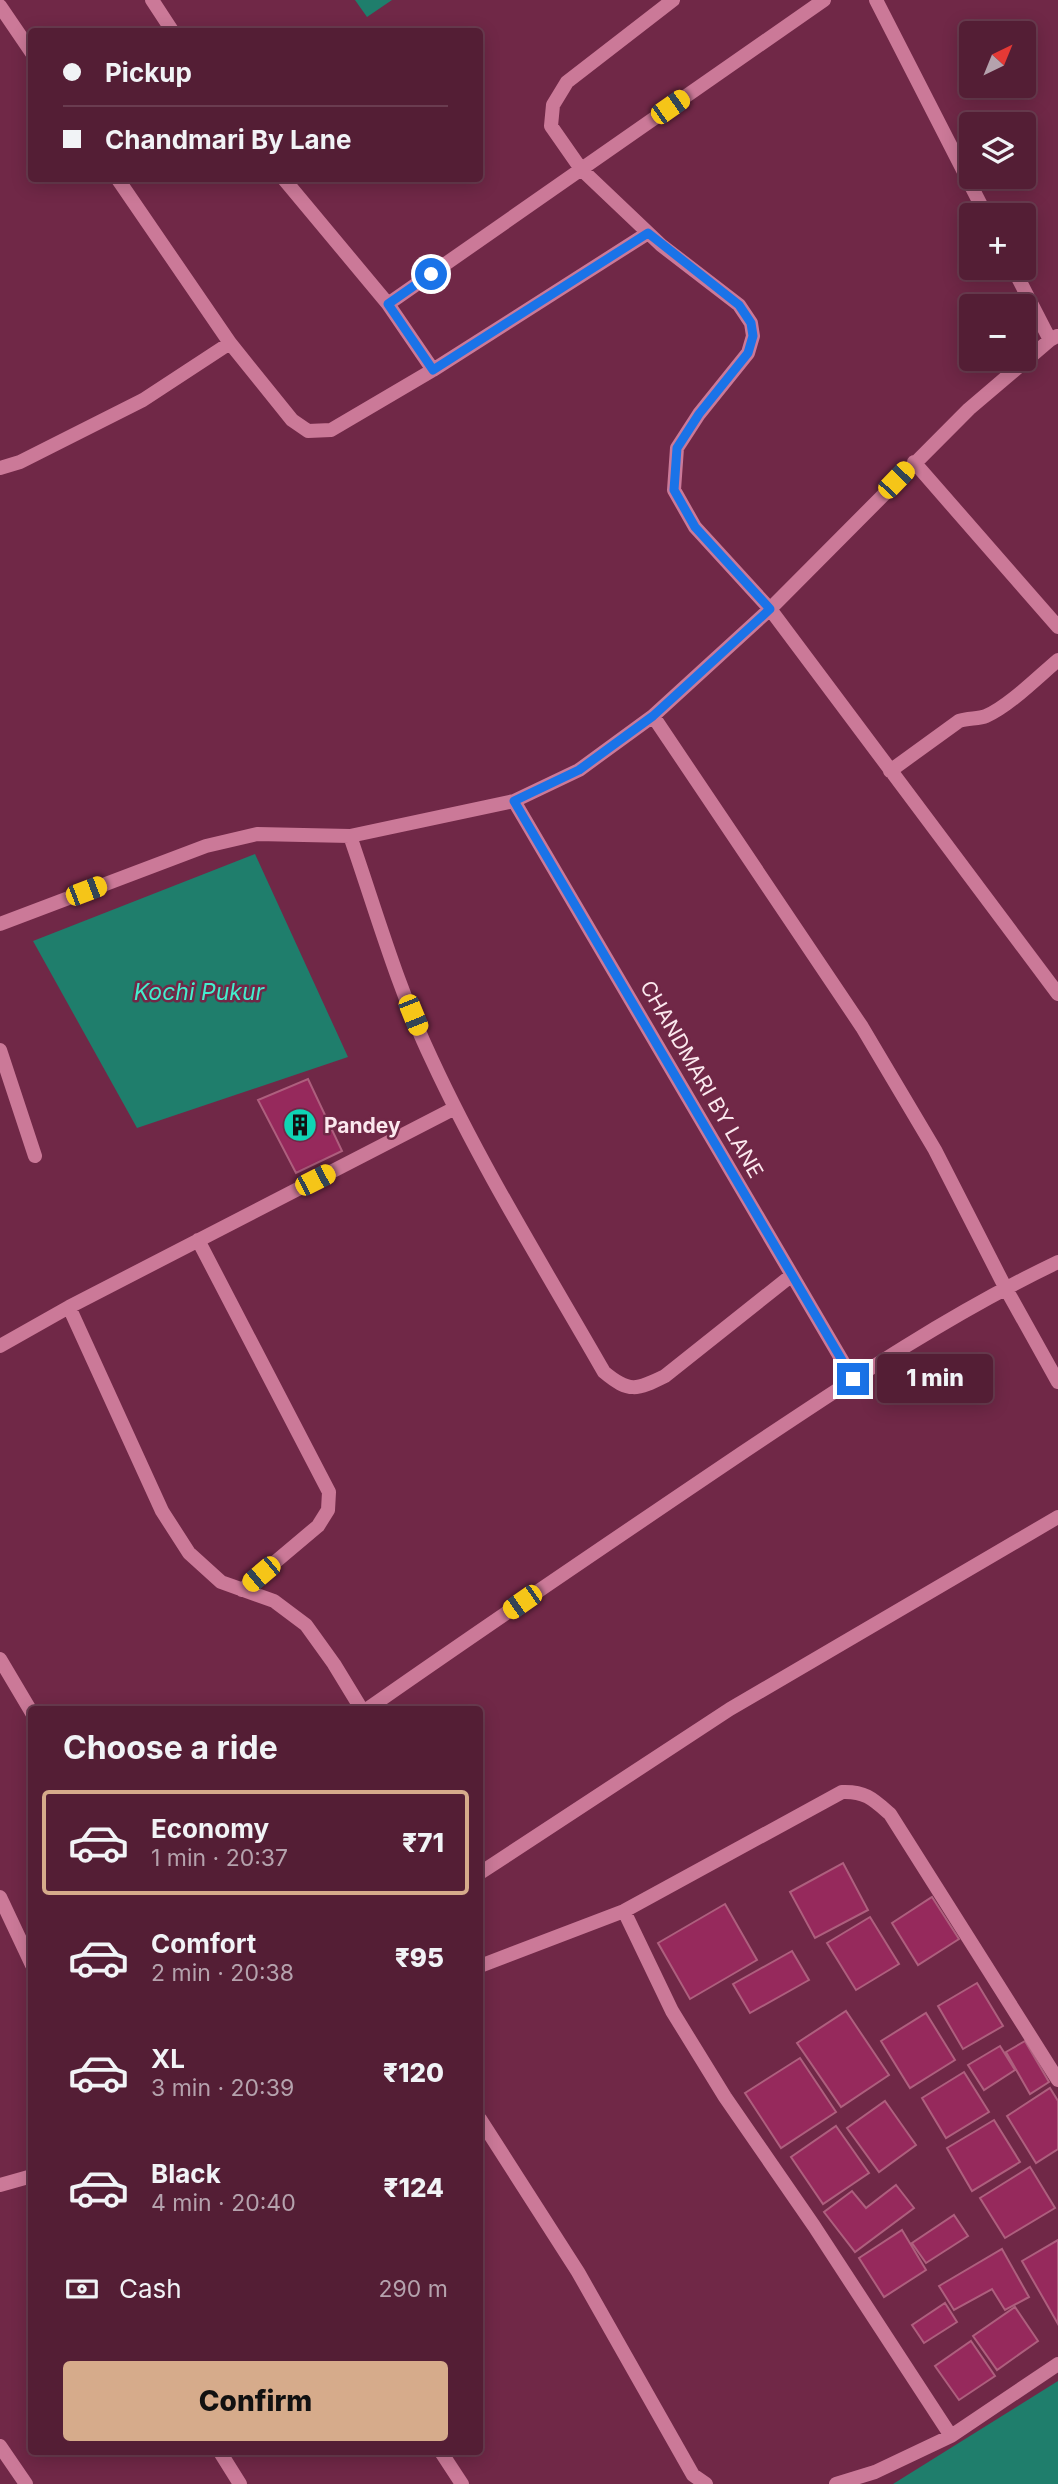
<!DOCTYPE html>
<meta charset="utf-8">
<style>
:root{--surface:#541e35;--page:#5a273d;--text:#f1f3f6;--muted:#b5a2ad;--line:#6a3c50;--accent:#d6ab8b}
body{margin:0;font-family:Inter,sans-serif;background:var(--page);color:var(--text);height:100vh;display:flex;flex-direction:column;font-size:26px;white-space:nowrap}
*{box-sizing:border-box;margin:0}
p{font-size:23px;color:var(--muted)}
.icon{flex:none;width:38px;height:38px;fill:none;stroke:currentColor;stroke-width:2;stroke-linecap:round;stroke-linejoin:round}
.map{position:relative;flex:1;overflow:hidden}
.side{position:absolute;left:28px;top:1706px;width:455px;height:749px;display:flex;flex-direction:column;background:var(--surface);border-radius:7px;box-shadow:0 4px 18px #0003,0 0 0 2px var(--line)}
.side>*{flex:none}
.banner{position:absolute;left:28px;top:28px;width:455px;height:154px;border-radius:7px;box-shadow:0 4px 18px #0003,0 0 0 2px var(--line);display:grid;align-content:center;height:154px;padding:0 35px;background:var(--surface)}
.needle{width:46px;rotate:43deg}
.controls{position:absolute;left:959px;top:21px;display:grid;gap:14px}
.controls a{display:grid;place-items:center;width:77px;height:77px;border-radius:7px;background:var(--surface);box-shadow:0 4px 18px #0003,0 0 0 2px var(--line);font-size:35px}
.end{position:absolute;width:32px;height:32px;margin:-16px;border:9px solid #1a73e8;background:#fff;box-shadow:0 0 0 4px #fff}
.from{border-radius:50%}
.bubble{position:absolute;height:49px;border-radius:7px;background:var(--surface);box-shadow:0 4px 18px #0003,0 0 0 2px var(--line);font-size:23px;font-weight:800;line-height:49px;text-align:center}
.car{position:absolute;width:21px;height:42px;margin:-21px -10px;border-radius:9px;box-shadow:0 0 5px 2px #0007;background:linear-gradient(#f5c518 24%,#345 0 40%,#f5c518 0 76%,#345 0 86%,#f5c518 0)}
.banner b{display:flex;align-items:center;gap:24px;height:66px;font-size:26px}
.banner b+b{border-top:2px solid var(--line)}
.banner i{width:18px;height:18px;background:var(--text)}
ul{padding:0;list-style:none}
li{display:flex;align-items:center;gap:21px;height:105px;margin:0 14px 10px;padding:0 21px;border:4px solid transparent;border-radius:7px}
li div{flex:1}
li b{display:block;font-size:26px}
li em{font-style:normal;font-weight:800}
li.current{border-color:var(--accent)}
li>.icon{width:63px;height:63px;stroke-width:1.5}
h2{padding:0 35px;font-size:32px;line-height:84px}
.pay{display:flex;align-items:center;gap:18px;height:77px;padding:0 35px;font-size:26px}
.pay p{margin-inline-start:auto}
.cta{display:flex;gap:14px;margin-top:auto;padding:14px 35px}
.cta a{flex:1;height:80px;border-radius:7px;background:var(--accent);color:#111;font-size:28px;font-weight:800;line-height:80px;text-align:center}
.map>svg:first-child{display:block}
.water{fill:#1f7e6c}
.building{fill:#96295c;stroke:#ae5f7e;stroke-width:2}
.lines{fill:none;stroke-linecap:round;stroke-linejoin:round}
.minor{stroke:#cb7998;stroke-width:14}
.route{stroke:#1a73e8;stroke-width:9}
.labels{text-anchor:middle;dominant-baseline:central;stroke-width:5;stroke-linejoin:round;paint-order:stroke}
.street-label{font-size:21px;fill:#fbe8ee;stroke:#702847}
.poi-label{font-size:21px;font-weight:bold;fill:#fbe8ee;stroke:#702847;text-anchor:start}
.water-label{font-size:23px;font-style:italic;fill:#43eecd;stroke:#702847}
</style>
<div class="map">
<svg width="1058" height="2484" viewBox="0 0 1058 2484">
<rect width="100%" height="100%" fill="#702847"/>
<!-- water -->
<path class="water" d="M355,0H392L367,17Z
M255,854L348,1057L137,1128L33,941Z
M1058,2381V2484H893Z"/>
<!-- building -->
<path class="building" d="M308,1079L342,1151L296,1173L258,1100Z
M843,1863L868,1910L815,1938L790,1892Z
M932,1897L959,1939L918,1965L892,1923Z
M725,1904L757,1960L690,1999L658,1943Z
M870,1917L899,1964L856,1990L827,1943Z
M792,1951L809,1980L750,2013L733,1984Z
M977,1983L1003,2026L963,2049L938,2006Z
M846,2011L889,2075L841,2107L797,2043Z
M926,2013L955,2060L910,2088L881,2041Z
M1025,2041L1049,2082L1030,2094L1006,2052Z
M1000,2046L1015,2070L984,2090L968,2065Z
M800,2058L836,2112L781,2148L745,2093Z
M964,2072L989,2112L946,2138L922,2098Z
M1050,2088L1058,2101V2149L1036,2163L1007,2116Z
M885,2101L916,2145L879,2172L847,2128Z
M994,2120L1020,2162L972,2191L947,2148Z
M836,2126L869,2173L823,2204L791,2157Z
M1030,2167L1055,2208L1005,2238L980,2198Z
M896,2185L914,2208L855,2252L824,2212L852,2191L866,2208Z
M954,2215L968,2236L926,2263L912,2243Z
M902,2230L926,2270L884,2297L859,2258Z
M1058,2240V2324L1022,2261Z
M1002,2249L1029,2297L1005,2310L992,2289L954,2310L939,2286Z
M945,2303L957,2322L924,2343L912,2325Z
M1015,2307L1038,2341L997,2370L973,2336Z
M971,2341L995,2376L959,2400L935,2366Z"/>
<g class="lines">
<!-- minor -->
<path class="minor" d="M152,0L173,32
M673,0L567,82L553,105L551,126L581,169L661,245L739,305L751,323L753,336L748,353L699,414L677,448L674,490L695,527L770,609L1058,994
M876,0L986,215
M0,6L32,53
M117,178L230,343
M1013,268L1050,340L1057,336
M388,304L824,0
M433,370L648,233
M914,462L1058,627
M0,468L20,462L143,400L230,343L292,420L308,431L331,430L433,370L388,304L283,178
M653,716L862,1027L935,1150L1005,1287L1058,1382
M890,771L959,721C968,718 979,719 986,716C1008,707 1039,676 1058,660
M514,801L853,1379
M350,836C376,911 398,989 432,1060C482,1168 545,1269 604,1372C629,1393 637,1390 665,1376L792,1275
M0,924L206,846L257,834L350,836L514,801L579,770L653,716L770,609L969,409L1050,340
M0,1050L35,1156
M198,1240L329,1492L328,1510L318,1526L242,1590
M69,1307L162,1511L189,1553L221,1582L274,1601L306,1625L334,1664L362,1710
M0,1346L69,1307L455,1108
M0,1659L32,1713
M366,1710C490,1623 616,1538 742,1453C844,1385 947,1315 1058,1262
M480,1873L730,1709L1058,1517
M0,1897L32,1965
M624,1911L672,2011L725,2097L814,2226L951,2436
M480,1966L624,1911L842,1792C865,1791 873,1799 890,1814L1058,2080
M480,2119L578,2272L693,2475L706,2484
M0,2185L32,2176
M0,2446L26,2484
M220,2452L240,2484
M441,2452L462,2484
M836,2484L875,2472L951,2436L1058,2364"/>
</g>
<g class="lines">
<!-- route -->
<path class="route" d="M431,274L388,304L433,370L648,233L739,305L751,323L753,336L748,353L699,414L677,448L674,490L695,527L770,609L653,716L579,770L514,801L853,1379"/>
</g>
<!-- icons -->
<defs>
<g id="building-disc" transform="scale(1.75)"><circle r="9.5" fill="#0fd5b4" stroke="#702847"/><path d="M-4-6H4V6H1V3H-1V6H-4ZM-2.5-4.3h1.7v1.8h-1.7ZM.8-4.3h1.7v1.8H.8ZM-2.5-1h1.7V.8h-1.7ZM.8-1h1.7V.8H.8Z" fill="#111"/></g>
</defs>
<g fill-rule="evenodd">
<use href="#building-disc" x="300" y="1125"/>
</g>
<g class="labels">
<!-- street labels -->
<g class="street-label">
<text transform="translate(702 1079) rotate(60)">CHANDMARI BY LANE</text>
</g>
<!-- poi labels -->
<g class="poi-label">
<text x="324" y="1125">Pandey</text>
</g>
<!-- water labels -->
<g class="water-label">
<text x="199" y="992">Kochi Pukur</text>
</g>
</g>
</svg>
<div class="controls">
<a><svg class="needle" viewBox="-14 -14 28 28"><path d="M0-13l5 13h-10z" fill="#e53935"/><path d="M0 13l5-13h-10z" fill="#b5a2ad"/></svg></a>
<a><svg class="icon" aria-label="layers" viewBox="0 0 24 24"><path d="M12 4l9 5-9 5-9-5zM3 14l9 5 9-5"/></svg></a>
<a>+</a>
<a>−</a>
</div>
<i class="end from" style="left:431px;top:274px"></i>
<i class="end" style="left:853px;top:1379px"></i>
<div class="bubble" style="left:877px;top:1354px;width:116px">1 min</div>
<i class="car" style="left:670px;top:107px;rotate:55deg"></i>
<i class="car" style="left:896px;top:480px;rotate:44deg"></i>
<i class="car" style="left:86px;top:891px;rotate:69deg"></i>
<i class="car" style="left:413px;top:1015px;rotate:158deg"></i>
<i class="car" style="left:315px;top:1180px;rotate:63deg"></i>
<i class="car" style="left:261px;top:1574px;rotate:230deg"></i>
<i class="car" style="left:522px;top:1602px;rotate:235deg"></i>
<div class="banner">
<b><i class="from"></i>Pickup</b>
<b><i></i>Chandmari By Lane</b>
</div>
<section class="side">
<h2>Choose a ride</h2>
<ul>
<li class="current"><svg class="icon" aria-label="car" viewBox="0 0 24 24"><path d="M5 17H2v-5l4-1 3-4h7l3 4 3 1v5h-3M9 17h6M6 11h13"/><circle cx="7" cy="17" r="2"/><circle cx="17" cy="17" r="2"/></svg><div><b>Economy</b><p>1 min · 20:37</p></div><em>₹71</em></li>
<li><svg class="icon" aria-label="car" viewBox="0 0 24 24"><path d="M5 17H2v-5l4-1 3-4h7l3 4 3 1v5h-3M9 17h6M6 11h13"/><circle cx="7" cy="17" r="2"/><circle cx="17" cy="17" r="2"/></svg><div><b>Comfort</b><p>2 min · 20:38</p></div><em>₹95</em></li>
<li><svg class="icon" aria-label="car" viewBox="0 0 24 24"><path d="M5 17H2v-5l4-1 3-4h7l3 4 3 1v5h-3M9 17h6M6 11h13"/><circle cx="7" cy="17" r="2"/><circle cx="17" cy="17" r="2"/></svg><div><b>XL</b><p>3 min · 20:39</p></div><em>₹120</em></li>
<li><svg class="icon" aria-label="car" viewBox="0 0 24 24"><path d="M5 17H2v-5l4-1 3-4h7l3 4 3 1v5h-3M9 17h6M6 11h13"/><circle cx="7" cy="17" r="2"/><circle cx="17" cy="17" r="2"/></svg><div><b>Black</b><p>4 min · 20:40</p></div><em>₹124</em></li>
</ul>
<div class="pay"><svg class="icon" aria-label="cash" viewBox="0 0 24 24"><path d="M3 7h18v10H3z"/><circle cx="12" cy="12" r="2"/></svg>Cash<p>290 m</p></div>
<div class="cta"><a>Confirm</a></div>
</section>
</div>
